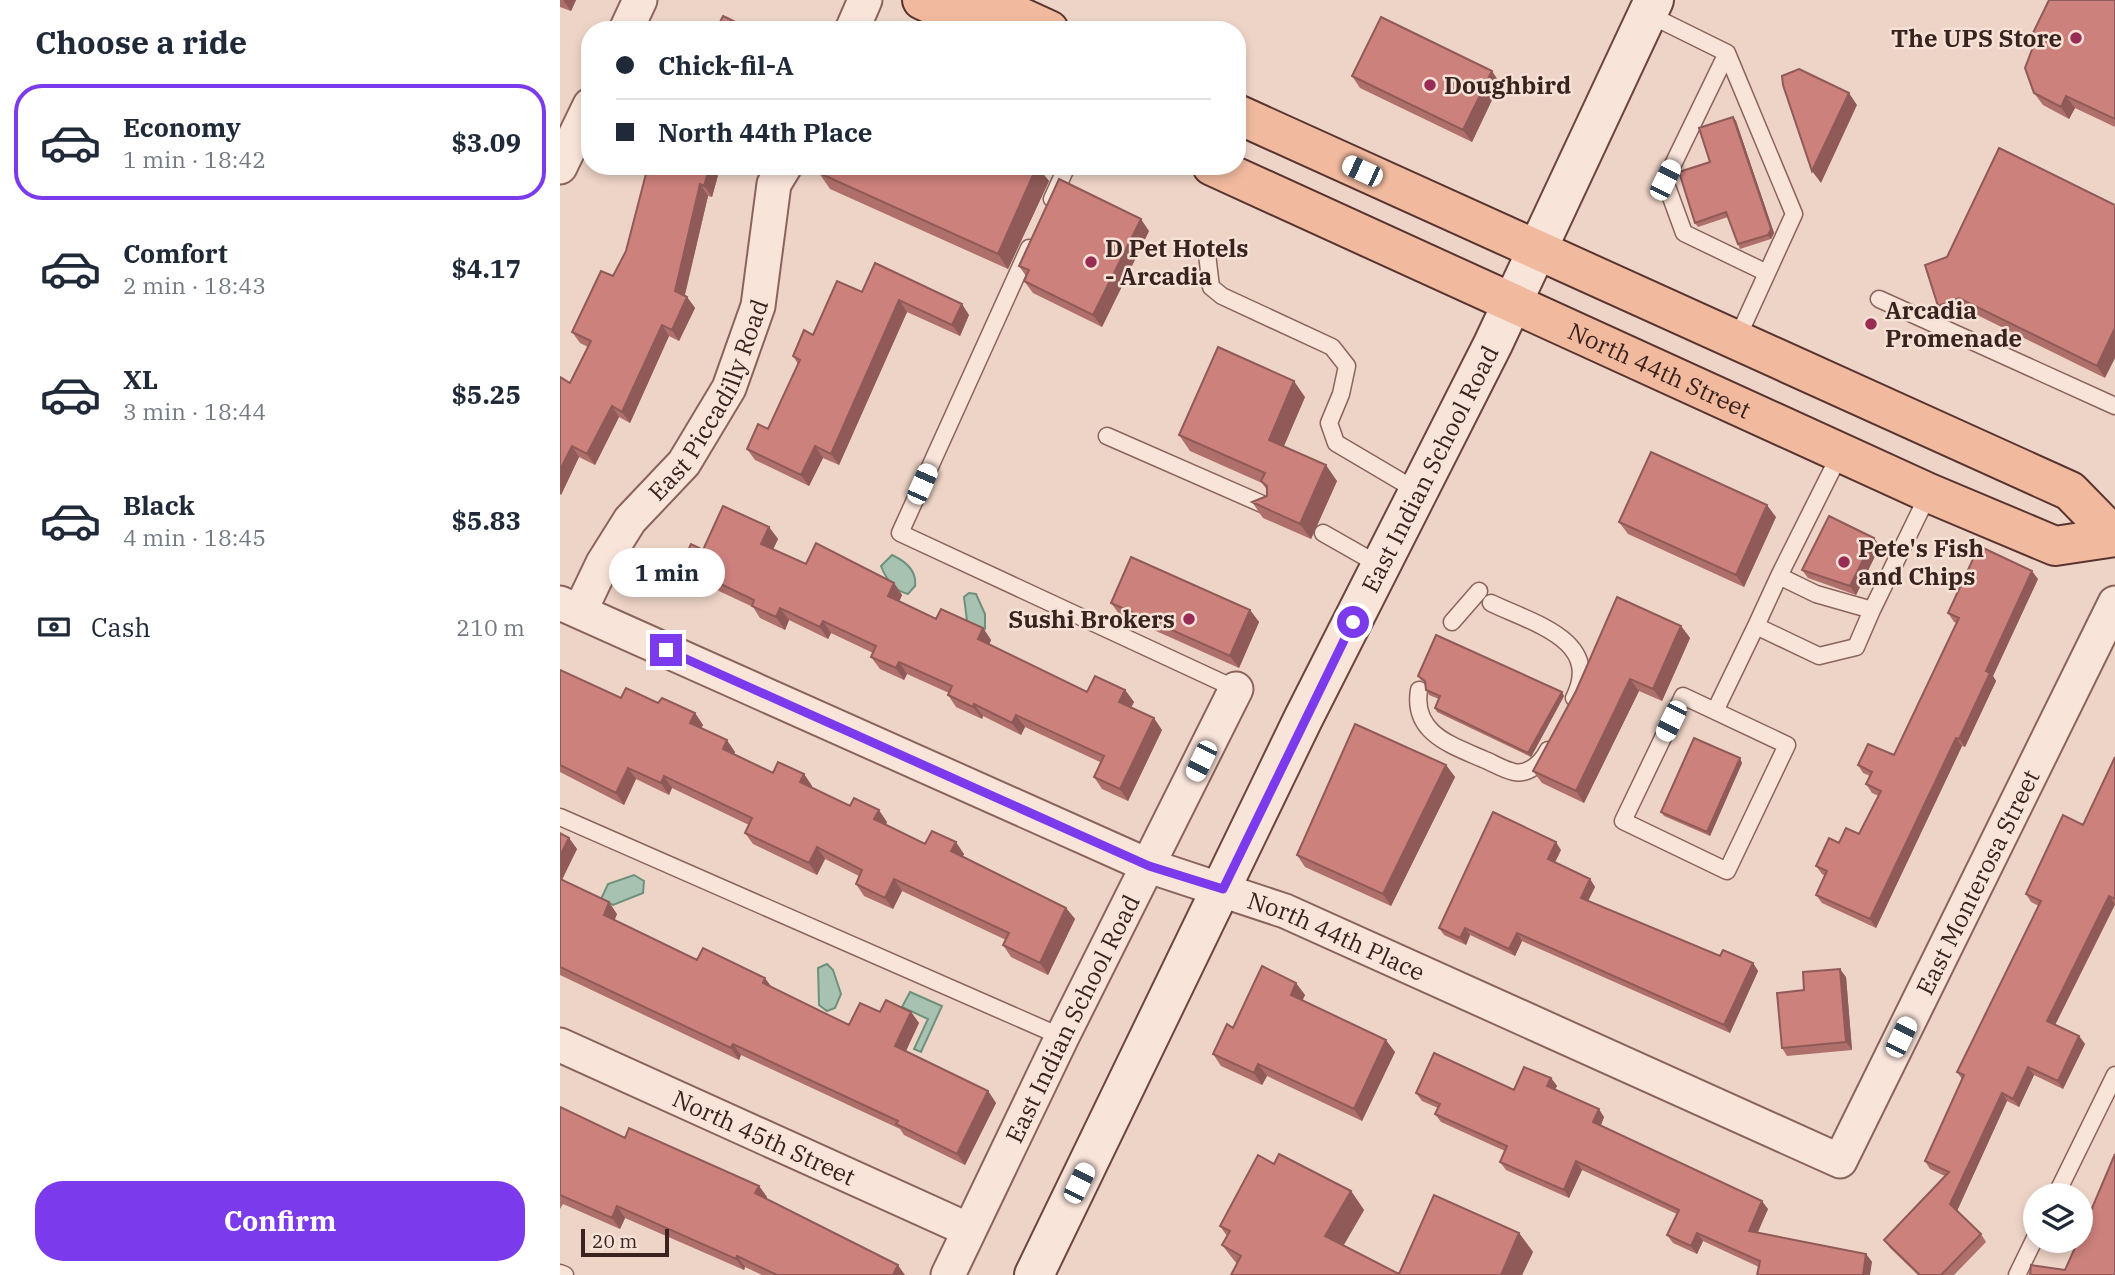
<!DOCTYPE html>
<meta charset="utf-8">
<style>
:root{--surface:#fff;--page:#f6f6f7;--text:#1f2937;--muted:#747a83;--line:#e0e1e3;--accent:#7c3aed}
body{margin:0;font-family:"IBM Plex Serif",serif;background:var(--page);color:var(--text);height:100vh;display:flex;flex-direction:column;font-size:26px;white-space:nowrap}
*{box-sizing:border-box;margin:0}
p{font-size:23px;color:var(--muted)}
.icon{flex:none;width:38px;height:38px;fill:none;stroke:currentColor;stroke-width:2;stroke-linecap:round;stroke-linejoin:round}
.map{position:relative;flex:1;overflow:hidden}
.details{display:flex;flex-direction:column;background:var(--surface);width:560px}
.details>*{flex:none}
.top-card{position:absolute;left:21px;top:21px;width:665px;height:154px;border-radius:28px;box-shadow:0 4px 10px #0003;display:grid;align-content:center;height:154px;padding:0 35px;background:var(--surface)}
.buttons{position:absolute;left:1463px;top:1183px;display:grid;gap:14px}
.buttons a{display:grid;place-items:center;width:70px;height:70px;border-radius:50%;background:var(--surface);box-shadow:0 4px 10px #0003;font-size:35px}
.scale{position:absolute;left:21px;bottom:18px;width:88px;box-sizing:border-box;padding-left:7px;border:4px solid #3a231f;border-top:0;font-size:19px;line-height:24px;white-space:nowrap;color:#3a231f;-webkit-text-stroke:5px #f6e1d6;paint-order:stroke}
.end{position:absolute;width:32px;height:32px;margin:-16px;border:9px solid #7c3aed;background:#fff;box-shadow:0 0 0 4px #fff}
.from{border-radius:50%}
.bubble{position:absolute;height:49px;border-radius:24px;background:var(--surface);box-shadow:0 4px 10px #0003;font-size:23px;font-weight:700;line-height:49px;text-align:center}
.car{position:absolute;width:21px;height:42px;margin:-21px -10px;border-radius:9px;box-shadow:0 0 5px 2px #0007;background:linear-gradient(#fff 24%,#345 0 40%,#fff 0 76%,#345 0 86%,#fff 0)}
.top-card b{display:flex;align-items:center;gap:24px;height:66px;font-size:26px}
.top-card b+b{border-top:2px solid var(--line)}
.top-card i{width:18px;height:18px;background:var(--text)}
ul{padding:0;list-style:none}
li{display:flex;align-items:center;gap:21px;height:116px;margin:0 14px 10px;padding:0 21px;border:4px solid transparent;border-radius:28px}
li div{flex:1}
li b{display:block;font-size:26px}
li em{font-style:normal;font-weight:700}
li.on{border-color:var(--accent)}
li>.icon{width:63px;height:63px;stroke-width:1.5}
h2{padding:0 35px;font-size:32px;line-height:84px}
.pay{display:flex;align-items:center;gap:18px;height:77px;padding:0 35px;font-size:26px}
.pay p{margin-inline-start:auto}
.primary-button{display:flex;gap:14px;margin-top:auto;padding:14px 35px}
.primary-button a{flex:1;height:80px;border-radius:28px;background:var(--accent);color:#fff;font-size:28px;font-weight:700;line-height:80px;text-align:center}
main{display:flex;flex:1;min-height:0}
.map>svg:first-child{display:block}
.water{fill:#a8c2b1;stroke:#6e917c;stroke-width:2}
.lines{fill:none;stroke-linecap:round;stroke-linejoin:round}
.service-casing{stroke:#8a645c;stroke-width:19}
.minor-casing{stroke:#8a645c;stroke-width:37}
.secondary-casing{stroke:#6c453f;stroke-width:42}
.primary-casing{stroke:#583430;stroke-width:42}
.service{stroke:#f9e4da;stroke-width:16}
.minor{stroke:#f9e4da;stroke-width:33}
.secondary{stroke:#f9e4da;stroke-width:38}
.primary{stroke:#f1ba9f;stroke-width:38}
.wall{fill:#af6f6b}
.shaded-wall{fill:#8f5a57}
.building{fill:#cc817c;stroke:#8f5a57;stroke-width:2}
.route{stroke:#7c3aed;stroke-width:9}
.poi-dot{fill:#992c54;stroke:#f6e1d6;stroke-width:2.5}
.labels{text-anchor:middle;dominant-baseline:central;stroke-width:5;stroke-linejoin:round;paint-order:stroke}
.poi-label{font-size:24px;font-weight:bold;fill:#3a231f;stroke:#f6e1d6;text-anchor:start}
.street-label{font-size:24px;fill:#3a231f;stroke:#f6e1d6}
</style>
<main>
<section class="details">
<h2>Choose a ride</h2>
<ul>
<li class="on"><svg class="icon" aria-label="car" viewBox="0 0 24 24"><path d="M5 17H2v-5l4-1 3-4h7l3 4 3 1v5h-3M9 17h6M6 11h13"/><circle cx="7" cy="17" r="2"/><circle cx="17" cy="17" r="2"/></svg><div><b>Economy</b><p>1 min · 18:42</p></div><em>$3.09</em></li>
<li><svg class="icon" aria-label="car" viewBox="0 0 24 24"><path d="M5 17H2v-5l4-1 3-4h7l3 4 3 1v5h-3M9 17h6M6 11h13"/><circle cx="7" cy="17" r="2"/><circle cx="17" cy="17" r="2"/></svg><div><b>Comfort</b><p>2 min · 18:43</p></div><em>$4.17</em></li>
<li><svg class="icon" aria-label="car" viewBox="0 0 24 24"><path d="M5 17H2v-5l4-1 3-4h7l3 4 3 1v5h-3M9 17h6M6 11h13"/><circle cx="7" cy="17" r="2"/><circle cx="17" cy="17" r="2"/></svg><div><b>XL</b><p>3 min · 18:44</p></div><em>$5.25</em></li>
<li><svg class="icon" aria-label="car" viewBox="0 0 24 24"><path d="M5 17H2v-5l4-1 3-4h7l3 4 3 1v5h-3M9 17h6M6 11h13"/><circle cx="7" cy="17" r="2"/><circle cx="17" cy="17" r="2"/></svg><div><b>Black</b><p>4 min · 18:45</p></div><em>$5.83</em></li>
</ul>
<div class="pay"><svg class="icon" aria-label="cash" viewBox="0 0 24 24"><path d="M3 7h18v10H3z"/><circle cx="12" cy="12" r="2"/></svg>Cash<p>210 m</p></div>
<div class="primary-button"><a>Confirm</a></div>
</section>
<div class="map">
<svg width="1555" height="1275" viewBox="0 0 1555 1275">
<rect width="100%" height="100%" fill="#eed4c6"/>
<!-- water -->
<path class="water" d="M332,555C345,561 357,571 355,586L348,594C335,591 326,579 321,566Z
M409,593L416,594L425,614V629L421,630L407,621L404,597Z
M74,875L84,881L83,893L53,905L41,899L48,884Z
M267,964L273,970L281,994L275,1008L267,1011L259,1005L258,968Z
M350,992L382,1006L361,1052L354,1049L368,1019L342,1007Z"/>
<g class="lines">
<!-- service casing -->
<g class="service-casing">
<path id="service" d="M1088,14L1167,53L1234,214L1176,341
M1167,53L1105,181L1124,233L1207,273
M492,199L507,166
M469,248L340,533L676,689
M647,254L651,287L662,296L772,347L787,366L781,394L769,423L776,443L859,492
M1319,299L1555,406
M547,436L709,507
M1281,452L1219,576L1256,594L1312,610L1369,493
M763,533L821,566
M1219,576L1196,626L1259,656L1296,647L1312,610
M931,603C972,623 1043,640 1014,698
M892,622L919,591
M859,690C852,733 891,745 923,759C933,763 944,770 954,772C969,775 982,762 988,750
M1123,696L1227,745L1167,871L1063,821Z
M1155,711L1196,626
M0,817L502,1037
M1496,1195L1555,1075
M0,1273L5,1275
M1457,1275L1475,1238"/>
</g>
<!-- minor casing -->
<g class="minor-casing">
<g id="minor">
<path d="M66,30L80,0"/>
<path d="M292,30L305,0"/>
<path d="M0,167L30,105"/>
<path id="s1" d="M0,603L589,866L725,911L1280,1161L1555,603"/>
<path id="s2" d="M20,611L43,563L70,520L124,463L169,388L198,306L214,184L225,166"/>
<path id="s3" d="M0,1045L409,1230"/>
<path id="s4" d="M388,1275L502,1037L676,689"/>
</g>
</g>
<!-- secondary casing -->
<g class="secondary-casing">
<g id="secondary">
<path id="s5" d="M474,1275L743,719L933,344L1094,0"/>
</g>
</g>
<!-- primary casing -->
<g class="primary-casing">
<g id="primary">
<path d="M362,0L386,11L456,15L489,30"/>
<path d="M677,114L1510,491L1555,537"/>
<path id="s6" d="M652,166L1369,493L1495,546L1555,537"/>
</g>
</g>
<!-- service -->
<use href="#service" class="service"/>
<!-- minor -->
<use href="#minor" class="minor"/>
<!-- secondary -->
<use href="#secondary" class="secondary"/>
<!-- primary -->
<use href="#primary" class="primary"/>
</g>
<!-- wall -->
<path class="wall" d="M0,0H16L11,11L0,7Z
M1555,0V127L1515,108L1509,119L1483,105L1474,93L1475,43L1471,37Z
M792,76L940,83L912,142L800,88Z
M1173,117L1176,121L1214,233L1211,239L1180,249L1178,244L1168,217L1138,227L1135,223L1150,162Z
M1439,148L1545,378L1407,310L1387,318L1378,306L1387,257Z
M88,166H159L160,168L152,197L148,196L125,295L127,297L135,308L119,341L109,336L70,423L59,417L35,465L19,457L1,495L0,494V377L10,383L28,347L20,343L12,332L53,276L66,251Z
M262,166H485L487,168L484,175L489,181L448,269L270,189L259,173Z
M589,231L542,327L473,293L464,281L466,276L459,266Z
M302,292L409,315L400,336L347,312L279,465L263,458L249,486L195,460L187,449L208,429L238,364L233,356L253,335Z
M745,397L724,446L777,481L751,539L703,518L692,502L707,496V490L702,483L630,451L619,435Z
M1216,517L1184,587L1068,534L1059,522Z
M209,527L218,539L213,549L246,564L334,583L342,595L339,602L376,619L423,628L431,640L429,645L527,692L565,690L574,702L571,707L602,730L568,801L542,789L534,777L540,762L465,727L461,735L423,716L422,719L396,707L388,695L389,693L347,674L344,680L320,669L311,657L313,653L271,633L268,639L229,620L225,630L200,618L193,607L129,577L121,565L143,550Z
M1320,546L1296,595L1248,578L1242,570Z
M1478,579L1433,676L1436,681L1405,747L1402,746L1316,928L1262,903L1256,895L1265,876L1262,874L1256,866L1279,843L1299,834L1319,796L1312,793L1306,784L1310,776L1303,773L1298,765L1334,755L1397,623L1394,622L1388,613Z
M551,603L690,610L699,622L679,668L560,615Z
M1121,626L1130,638L1102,701L1079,691L1024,803L982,783L973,771Z
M0,670L61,698L98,703L135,713L143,725L141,728L175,752L174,754L213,773L244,774L252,786L251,788L327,822L326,825L365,844L404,854L403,856L506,908L515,919L488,975L451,957L443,945L446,940L342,891L333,909L304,896L296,884L299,876L265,859L257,875L193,844L185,833L189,825L112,788L109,795L76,779L64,805L0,772Z
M858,676L1002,692L1004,696L971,757L877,712L875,708L879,699L869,695L866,690V683L861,680Z
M1555,757V905L1495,1025L1519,1036L1525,1044L1503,1089L1474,1075L1459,1107L1447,1101L1397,1211L1421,1234L1426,1242L1394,1275H1358L1330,1248L1324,1240L1385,1176L1370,1169L1365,1161L1402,1079L1397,1072L1479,906L1471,902L1466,894L1523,825Z
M1182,763L1150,836L1104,816L1101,812Z
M886,765L895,777L831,906L745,867L737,855Z
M0,833L9,838L17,849L2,880L57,914L54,920L137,960L213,988L289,1025L320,1012H351L359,1023L346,1051L428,1091L436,1103L405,1165L344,1135L340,1129L181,1055L179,1060L0,975Z
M1001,850L995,862L1030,879L1035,887L1028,901L1160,956L1193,963L1198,971L1170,1033L962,941L955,956L910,935L906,945L884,935L879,928Z
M1286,977L1292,1050L1227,1056L1222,1048L1244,990Z
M736,983L745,995L742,1001L835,1052L802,1121L707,1076L702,1085L661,1066L653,1054L673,1028Z
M991,1078L997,1086L995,1089L1044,1117L1041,1125L1208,1209L1197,1232L1306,1254L1312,1262L1199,1267L1143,1241L1137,1254L1113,1243L1107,1235L1117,1214L1022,1170L1009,1198L946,1170L940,1162L945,1151L881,1122L875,1114L878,1108L862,1101L856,1093L954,1090Z
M0,1107L65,1138L199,1186L207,1197L206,1199L345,1275H202L185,1267L184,1270L65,1218L60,1229L3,1204L0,1209Z
M714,1164L791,1191L804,1210L783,1246L839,1274L959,1233L973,1252L962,1275H671L677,1264L662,1245L667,1236L660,1226Z"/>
<!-- shaded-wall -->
<path class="shaded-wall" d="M3,0H16L11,11Z
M932,71L940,83L912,142L903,130Z
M1289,93L1297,105L1261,183L1252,171Z
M1506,96L1515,108L1509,119L1501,107Z
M1173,117L1176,121L1214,233L1211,239L1208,235Z
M150,166H159L160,168L152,197L144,186Z
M474,166H485L487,168L484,175L489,181L448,269L438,254Z
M140,184L148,196L123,302L115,291Z
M581,219L589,231L542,327L533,315Z
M127,297L135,308L119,341L112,330Z
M339,300L347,312L279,465L271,454Z
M402,304L409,315L400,336L392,325Z
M102,325L109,336L70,423L62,412Z
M1555,328V358L1545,378L1537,366Z
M734,381L745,397L720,455L709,440Z
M52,406L59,417L35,465L27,454Z
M12,446L19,457L1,495L0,493V470Z
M255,446L263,458L249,486L241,475Z
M766,465L777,481L751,539L740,524Z
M1207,505L1216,517L1184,587L1176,575Z
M209,527L218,539L210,556L201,544Z
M1314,538L1320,546L1296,595L1290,586Z
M1472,571L1478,579L1433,676L1436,681L1405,747L1399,739L1426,671Z
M334,583L342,595L336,608L328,596Z
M220,608L229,620L225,630L216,617Z
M690,610L699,622L679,668L670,656Z
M263,621L271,633L268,639L260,627Z
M1121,626L1130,638L1102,701L1093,689Z
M423,628L431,640L426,651L418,639Z
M339,662L347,674L344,680L336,668Z
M1070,679L1079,691L1024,803L1016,791Z
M565,690L574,702L568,714L559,702Z
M1002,692L1004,696L971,757L968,753Z
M414,704L423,716L422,719L413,707Z
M135,713L143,725L138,734L130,723Z
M456,715L465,727L461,735L452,723Z
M594,718L602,730L568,801L560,789Z
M1396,738L1402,746L1316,928L1310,919Z
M167,740L175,752L171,761L163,749Z
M1180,758L1182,763L1150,836L1147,832Z
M886,765L895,777L831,906L823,894Z
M68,768L76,779L64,805L56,793Z
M244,774L252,786L248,794L240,782Z
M104,776L112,788L109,795L101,783Z
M319,810L327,822L323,831L314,819Z
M9,838L17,849L0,883V856Z
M396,842L404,854L400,862L391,851Z
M996,842L1001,850L993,866L988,859Z
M257,847L265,859L257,875L249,863Z
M334,879L342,891L333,909L325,898Z
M1030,879L1035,887L1026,905L1021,898Z
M1549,896L1555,904L1493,1029L1487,1021Z
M49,902L57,914L52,927L44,915Z
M506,908L515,919L488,975L480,963Z
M905,928L910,935L906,945L900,938Z
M957,933L962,941L955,956L949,949Z
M1193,963L1198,971L1170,1033L1164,1025Z
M1280,969L1286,977L1292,1050L1286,1042Z
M205,978L213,989L203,983Z
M736,983L745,995L739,1007L731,995Z
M351,1012L359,1023L343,1057L335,1046Z
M1519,1036L1525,1044L1503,1089L1498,1081Z
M826,1040L835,1052L802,1121L794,1109Z
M173,1044L181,1055L179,1060L171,1048Z
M698,1064L707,1076L702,1085L694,1073Z
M1468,1067L1474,1075L1459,1107L1453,1099Z
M991,1078L997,1086L993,1094L987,1086Z
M428,1091L436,1103L405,1165L397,1154Z
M1442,1093L1447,1101L1396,1213L1390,1204Z
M1039,1109L1044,1117L1039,1130L1033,1122Z
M1016,1161L1022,1170L1009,1198L1004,1190Z
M199,1186L207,1197L203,1205L195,1193Z
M791,1191L804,1210L778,1255L765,1236Z
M1202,1201L1208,1209L1195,1239L1189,1231Z
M57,1206L65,1218L60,1229L52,1218Z
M959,1233L973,1252L962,1275H941Z
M1137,1233L1143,1241L1137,1254L1131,1246Z
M1306,1254L1312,1262L1310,1275H1303Z
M177,1256L185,1267L184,1270L176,1259Z
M338,1265L345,1275H333Z"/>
<!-- building -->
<path class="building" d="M1489,0H1555V119L1506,96L1501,107L1474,93L1465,68L1476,39L1471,37Z
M163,16L192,30H156Z
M821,17L932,71L903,130L792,76Z
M1239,69L1289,93L1252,171L1223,85L1222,76Z
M1173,117L1211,229L1208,235L1178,244L1166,212L1135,223L1119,172L1150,162L1139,128Z
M1439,148L1555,205V328L1537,366L1399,298L1378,306L1365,265L1387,257Z
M88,166H150L144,186L140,184L115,291L127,297L112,330L102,325L62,412L52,406L27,454L12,446L0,470V377L10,383L31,341L12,332L41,271L53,276L66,251Z
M262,166H477L438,254L259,173Z
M499,179L581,219L533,315L464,281L469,270L459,266Z
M315,263L402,304L392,325L339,300L271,454L255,446L241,475L187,449L198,424L208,429L240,360L233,356L244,330L253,335L277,281L302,292Z
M658,347L734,381L709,440L766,465L740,524L692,502L707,496V486L701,481L705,473L619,435Z
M1091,452L1207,505L1176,575L1059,522Z
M163,506L209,527L201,544L246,564L256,543L334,583L328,596L376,619L381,609L423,628L418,639L527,692L535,676L565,690L559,702L594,718L560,789L534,777L544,756L456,715L452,723L414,704L413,707L388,695L392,686L339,662L336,668L311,657L316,646L263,621L260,627L220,608L216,617L192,606L194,600L121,565L131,544L143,550Z
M1269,516L1314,538L1290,586L1242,570Z
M1419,546L1472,571L1426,671L1430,673L1399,739L1396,738L1310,919L1256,895L1267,871L1256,866L1269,838L1279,843L1286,828L1299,834L1321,791L1306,784L1312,772L1298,765L1308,744L1334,755L1399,618L1388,613Z
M571,557L690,610L670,656L551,603Z
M1057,597L1121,626L1093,689L1070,679L1016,791L973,771L1016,691Z
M876,635L1002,692L968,753L875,708L880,696L866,690L865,681L858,676Z
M0,670L61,698L66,688L98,703L102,698L135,713L130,723L167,740L163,749L213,773L218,762L244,774L240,782L290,806L294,798L319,810L314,819L365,844L372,831L396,842L391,851L506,908L480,963L443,945L449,933L334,879L325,898L296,884L302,870L257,847L249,863L185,833L192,818L104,776L101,783L68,768L56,793L0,765Z
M795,724L886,765L823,894L737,855Z
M1134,738L1180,758L1147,832L1101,812Z
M1555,757V899L1549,896L1487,1021L1519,1036L1498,1081L1468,1067L1453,1099L1442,1093L1390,1204L1421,1234L1381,1275H1360L1324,1240L1389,1172L1365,1161L1404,1075L1397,1072L1481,901L1466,894L1503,815L1523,825Z
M933,812L996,842L988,859L1030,879L1021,898L1160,956L1163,950L1193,963L1164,1025L957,933L949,949L905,928L900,938L879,928Z
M0,833L9,838L0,856Z
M0,879L49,902L44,915L137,960L143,948L205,978L203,983L289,1025L300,1003L320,1012L326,1000L351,1012L335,1046L428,1091L397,1154L336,1124L338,1121L173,1044L171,1048L0,967Z
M702,966L736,983L731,995L826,1040L794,1109L698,1064L694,1073L653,1054L667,1024L673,1028Z
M1280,969L1286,1042L1222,1048L1217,993L1244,990L1243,972Z
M874,1053L954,1090L964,1067L991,1078L987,1086L1039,1109L1033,1122L1202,1201L1189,1231L1306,1254L1303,1275H1197L1200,1261L1137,1233L1131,1246L1107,1235L1119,1210L1016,1161L1004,1190L940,1162L947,1146L875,1114L880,1104L856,1093Z
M0,1107L65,1138L69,1128L199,1186L195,1193L338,1265L333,1275H217L177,1256L176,1259L57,1206L52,1218L0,1195Z
M719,1154L791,1191L765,1236L839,1274L874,1195L959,1233L941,1275H671L681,1256L662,1245L670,1231L660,1226L698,1155L714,1164Z
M1555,1154V1275H1470L1471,1265L1505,1270L1518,1241H1521V1234Z"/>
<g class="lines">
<!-- route -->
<path class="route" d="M106,650L589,866L663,889L793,622"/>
</g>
<!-- markers -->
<g class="poi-dot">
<circle cx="1516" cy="38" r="7"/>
<circle cx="870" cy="85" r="7"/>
<circle cx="531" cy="262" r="7"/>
<circle cx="1311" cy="324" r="7"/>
<circle cx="1284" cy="562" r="7"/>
<circle cx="629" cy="619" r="7"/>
</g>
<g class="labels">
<!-- poi labels -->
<g class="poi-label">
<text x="1502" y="38" text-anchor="end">The UPS Store</text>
<text x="884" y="85">Doughbird</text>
<text x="545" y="248">D Pet Hotels<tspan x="545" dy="28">- Arcadia</tspan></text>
<text x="1325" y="310">Arcadia<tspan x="1325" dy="28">Promenade</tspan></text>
<text x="1298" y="548">Pete's Fish<tspan x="1298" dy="28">and Chips</tspan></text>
<text x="615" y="619" text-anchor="end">Sushi Brokers</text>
</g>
<!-- street labels -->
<g class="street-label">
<text stroke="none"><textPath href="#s6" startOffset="492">North 44th Street</textPath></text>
<text stroke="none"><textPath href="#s2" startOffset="250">East Piccadilly Road</textPath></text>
<text stroke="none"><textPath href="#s5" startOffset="898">East Indian School Road</textPath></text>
<text stroke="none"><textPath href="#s1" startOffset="1708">East Monterosa Street</textPath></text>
<text stroke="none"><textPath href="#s1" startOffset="845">North 44th Place</textPath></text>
<text stroke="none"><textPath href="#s4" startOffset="285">East Indian School Road</textPath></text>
<text stroke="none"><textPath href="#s3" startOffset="224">North 45th Street</textPath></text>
</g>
</g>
</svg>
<div class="buttons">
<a><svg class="icon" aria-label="layers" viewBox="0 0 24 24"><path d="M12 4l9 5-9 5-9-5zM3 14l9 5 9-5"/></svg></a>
</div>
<div class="scale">20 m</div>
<i class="end from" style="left:793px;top:622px"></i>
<i class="end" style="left:106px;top:650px"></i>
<div class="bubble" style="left:49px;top:548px;width:116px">1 min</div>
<i class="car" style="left:802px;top:171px;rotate:295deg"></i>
<i class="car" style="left:1105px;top:180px;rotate:26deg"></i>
<i class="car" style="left:362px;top:484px;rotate:24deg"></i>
<i class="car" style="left:1111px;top:721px;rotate:206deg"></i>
<i class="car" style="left:641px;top:761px;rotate:206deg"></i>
<i class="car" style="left:1341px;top:1037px;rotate:26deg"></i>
<i class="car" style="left:519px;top:1183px;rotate:26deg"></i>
<div class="top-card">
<b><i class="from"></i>Chick-fil-A</b>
<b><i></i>North 44th Place</b>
</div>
</div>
</main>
